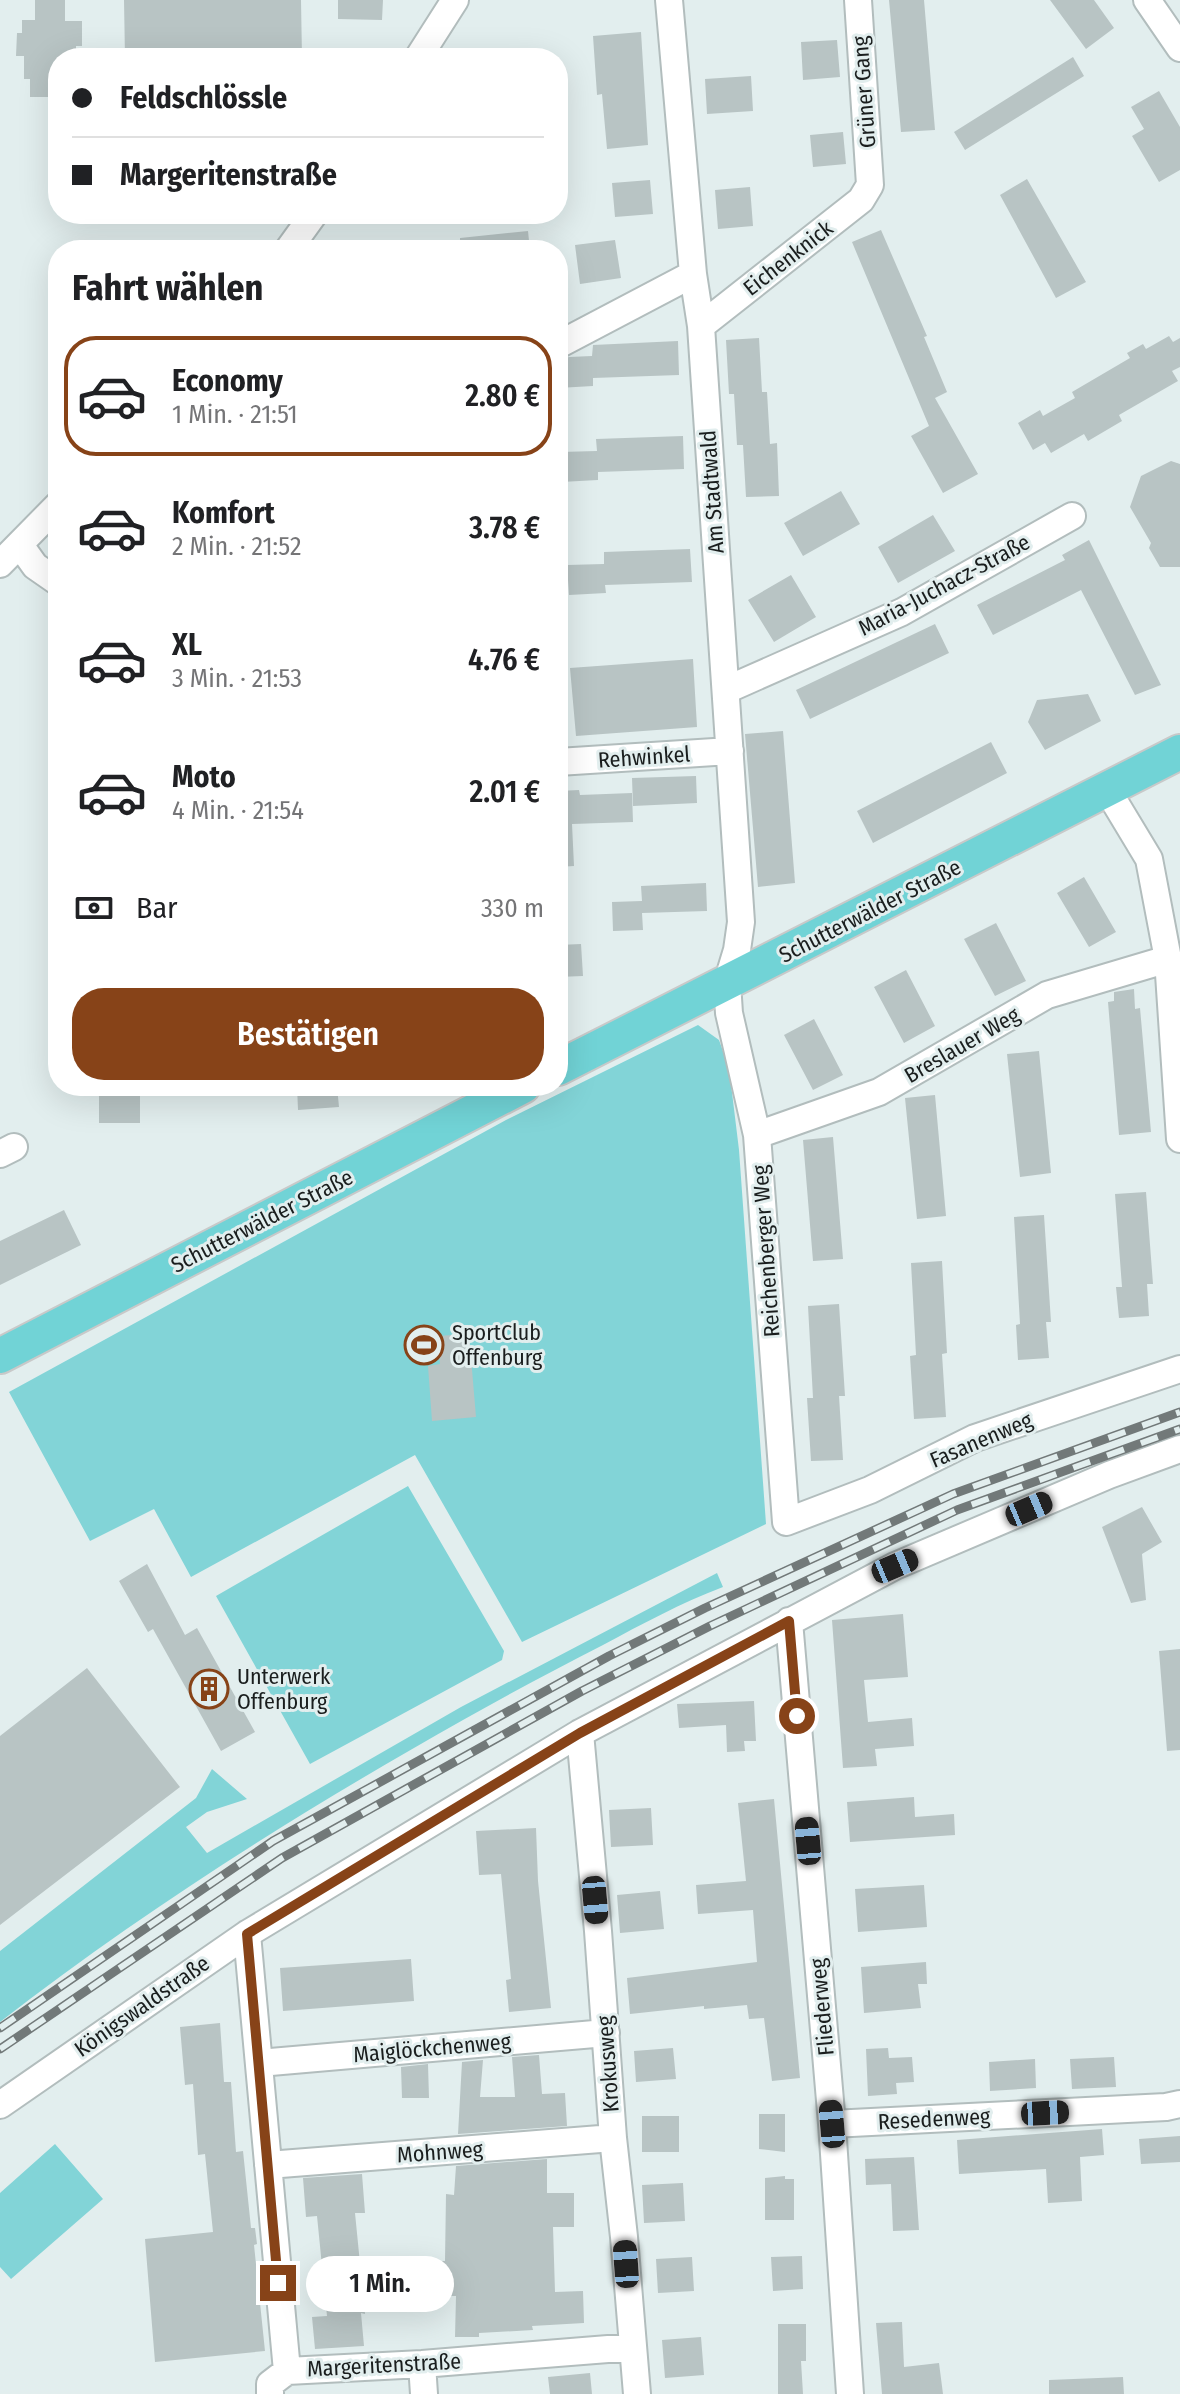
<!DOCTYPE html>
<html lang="de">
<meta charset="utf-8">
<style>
:root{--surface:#fff;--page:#f6f6f6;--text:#202124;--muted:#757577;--line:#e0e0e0;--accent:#874318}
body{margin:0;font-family:"Fira Sans Condensed",sans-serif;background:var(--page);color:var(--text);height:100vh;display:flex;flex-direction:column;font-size:30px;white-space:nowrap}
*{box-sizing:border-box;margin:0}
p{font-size:26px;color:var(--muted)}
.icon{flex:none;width:44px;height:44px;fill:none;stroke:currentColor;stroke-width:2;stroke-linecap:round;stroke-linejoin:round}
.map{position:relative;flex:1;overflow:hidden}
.details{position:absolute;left:48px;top:240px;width:520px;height:856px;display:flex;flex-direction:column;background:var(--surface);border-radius:32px;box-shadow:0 8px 32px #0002}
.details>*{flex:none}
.top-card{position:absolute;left:48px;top:48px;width:520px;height:176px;border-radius:32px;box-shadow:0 8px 32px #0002;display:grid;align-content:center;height:176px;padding:0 24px;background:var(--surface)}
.end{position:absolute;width:36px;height:36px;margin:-18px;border:10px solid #874318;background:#fff;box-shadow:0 0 0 4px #fff}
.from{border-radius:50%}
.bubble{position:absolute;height:56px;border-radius:28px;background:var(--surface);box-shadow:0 8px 32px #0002;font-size:26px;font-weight:600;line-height:56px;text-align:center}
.car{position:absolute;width:24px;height:48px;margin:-24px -12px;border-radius:10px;box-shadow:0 0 6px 2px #0007;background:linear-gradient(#222 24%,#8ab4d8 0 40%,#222 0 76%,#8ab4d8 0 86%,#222 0)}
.top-card b{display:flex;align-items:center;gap:28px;height:76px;font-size:30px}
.top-card b+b{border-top:2px solid var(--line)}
.top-card i{width:20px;height:20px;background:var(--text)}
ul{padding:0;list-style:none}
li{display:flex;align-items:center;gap:24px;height:120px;margin:0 16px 12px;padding:0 8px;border:4px solid transparent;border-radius:32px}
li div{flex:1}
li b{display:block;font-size:30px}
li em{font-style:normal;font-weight:600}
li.current{border-color:var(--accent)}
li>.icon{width:72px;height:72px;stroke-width:1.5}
h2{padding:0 24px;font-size:36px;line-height:96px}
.pay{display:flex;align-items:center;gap:20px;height:88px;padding:0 24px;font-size:30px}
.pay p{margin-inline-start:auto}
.action{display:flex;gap:16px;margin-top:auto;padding:16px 24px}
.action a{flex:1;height:92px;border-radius:32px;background:var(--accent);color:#fff;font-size:32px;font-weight:600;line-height:92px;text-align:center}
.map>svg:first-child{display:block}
.green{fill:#82d4d7}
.building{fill:#b8c4c4}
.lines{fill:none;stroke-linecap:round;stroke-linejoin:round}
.minor-casing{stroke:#b2bdbd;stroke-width:30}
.major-casing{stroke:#c8c9c9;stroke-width:38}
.minor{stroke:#fff;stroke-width:26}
.major{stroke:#71d3d6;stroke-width:34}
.rail-casing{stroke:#727979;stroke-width:9}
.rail{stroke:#e2eeee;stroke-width:6;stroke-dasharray:18;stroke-linecap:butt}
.route{stroke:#874318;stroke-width:10}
.labels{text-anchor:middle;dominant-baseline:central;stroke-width:6;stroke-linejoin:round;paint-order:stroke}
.street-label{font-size:22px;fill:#1a1e1e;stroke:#e2eeee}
.poi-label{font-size:22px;fill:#1a1e1e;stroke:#e2eeee;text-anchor:start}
</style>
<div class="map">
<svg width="1180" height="2394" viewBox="0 0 1180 2394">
<rect width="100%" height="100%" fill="#e2eeee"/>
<!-- green -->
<path class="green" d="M698,1025L719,1040L729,1068L739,1150L766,1524L522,1642L415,1455L191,1577L154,1509L90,1541L9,1392L506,1120Z
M408,1486L504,1651L502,1660L310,1764L216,1596Z
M717,1573L723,1587C681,1603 642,1624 603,1645C556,1669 509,1694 463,1720C303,1810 146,1909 0,2022V1951L196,1798L212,1769L247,1799L207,1812L186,1827L207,1853L461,1707Z
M55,2144L103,2199L11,2279L0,2267V2193Z"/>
<!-- building -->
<path class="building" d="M35,0H65V21H82V46H76V58H58V97H30V79H24V56H16L17,33H22V20H35Z
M124,0H301L302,58H125Z
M338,0H383L382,20L338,19Z
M889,0H924L935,130L901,132Z
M1050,0H1094L1114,28L1086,49Z
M641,32L648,145L607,149L602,94L597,95L593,36Z
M837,40L840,77L803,80L801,42Z
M1073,57L1084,76L965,150L954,132Z
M751,76L753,111L707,114L705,79Z
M1159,91L1180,127V170L1159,182L1132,136L1144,129L1131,107Z
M843,132L846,164L813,167L810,135Z
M1027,179L1086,282L1056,298L1000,195Z
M650,180L653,214L615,217L612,183Z
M750,187L753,226L718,229L715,190Z
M881,230L927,336L924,337L947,392L935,398L978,474L943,493L911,436L929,426L852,242Z
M528,231L530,250H460V238Z
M615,240L621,278L580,284L575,245Z
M1169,336L1173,342L1180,338V367L1172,371L1178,381L1119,415L1122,421L1088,441L1084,434L1051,453L1045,443L1033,450L1018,423L1040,410L1043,416L1075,398L1072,392L1130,358L1127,353L1143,344L1146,349Z
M759,338L762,392H767L770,444L777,443L779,496L746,497L743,445H737L734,394H729L726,340Z
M678,341L679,375L593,378V386L558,388V361L569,357L592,356L593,345Z
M683,436L684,469L598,472V480L561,482L560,452L597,451L596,439Z
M1171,461L1180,464V567H1160L1149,548L1151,543L1130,507L1141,476Z
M841,491L860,524L803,556L784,523Z
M933,515L955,551L898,583L878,547Z
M1089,540L1161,685L1135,695L1081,590L993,635L977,605L1065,560L1062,555Z
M690,549L692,582L605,585L606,593L569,595L567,565L604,564V552Z
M791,575L816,617L774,642L748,600Z
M935,624L949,653L810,719L796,690Z
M693,659L697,727L576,736L570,668Z
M1088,694L1101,721L1045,750L1028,722L1037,700Z
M783,731L795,883L758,887L745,734Z
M991,742L1007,773L873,843L857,811Z
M696,776L697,803L633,806L632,778Z
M579,790L580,795L632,793L633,822L572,824L574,866L558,867V791Z
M1084,877L1116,932L1089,947L1057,893Z
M706,883L707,911L642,913L643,930L613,931L612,902L642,901L641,886Z
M996,923L1026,981L995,996L964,939Z
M581,944L583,976L558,977V945Z
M906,970L935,1026L904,1043L874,987Z
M1134,989L1135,1009L1140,1008L1151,1132L1119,1135L1108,1002L1114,1001V992Z
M814,1019L843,1075L813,1090L784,1035Z
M1039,1051L1051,1173L1020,1177L1007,1054Z
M99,1086H140V1123H99Z
M297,1086H337L339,1107L298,1110Z
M935,1095L946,1216L917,1219L905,1098Z
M833,1137L843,1259L813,1261L803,1140Z
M1146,1192L1153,1284H1147L1149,1316L1119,1318L1116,1287H1122L1115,1194Z
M64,1210L81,1245L0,1285V1241Z
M1044,1215L1051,1322H1046L1049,1358L1018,1360L1016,1325L1020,1324L1014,1217Z
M942,1261L947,1353L942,1354L946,1417L914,1419L910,1356L916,1355L911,1263Z
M839,1304L845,1396H839L843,1460L811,1461L807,1398H813L808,1306Z
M469,1334L476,1417L432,1421L428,1366L440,1364L437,1336Z
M1142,1507L1162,1542L1142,1554L1146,1600L1131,1603L1102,1527Z
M147,1564L185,1635L197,1628L255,1732L221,1751L153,1629L148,1632L119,1581Z
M903,1614L908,1677L864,1680L868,1722L912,1718L914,1746L875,1749L877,1766L843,1768L832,1620Z
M1180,1649V1750L1167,1751L1159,1651Z
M87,1668L180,1787L0,1925V1736Z
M754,1701L756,1741H744L745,1751L727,1752L726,1725L679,1728L677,1704Z
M914,1797L915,1817L954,1814L955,1835L850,1842L847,1802Z
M774,1799L800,2078L772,2081L764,2018L749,2019L747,2005L704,2009V2006L630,2014L627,1978L757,1962L753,1910L698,1914L696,1885L746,1881L738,1803Z
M651,1808L653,1845L611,1847L609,1810Z
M536,1828L538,1881L551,2008L509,2012L506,1980L511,1979L501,1874L479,1875L476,1831Z
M924,1885L927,1927L858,1932L855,1889Z
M660,1891L664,1929L620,1933L617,1895Z
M411,1959L414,2001L283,2011L280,1968Z
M926,1962L927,1984H918L921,2008L864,2013L861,1967Z
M220,2023L224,2082H231L236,2152L243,2151L251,2228H255L257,2244L254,2245L265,2351L155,2362L145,2239L213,2232L205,2154L198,2155L193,2084L185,2085L180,2027Z
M673,2048L676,2079L636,2082L634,2051Z
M888,2048L889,2058L912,2057L914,2082L896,2083L897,2094L868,2096L866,2049Z
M539,2055L542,2094L565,2093L567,2126L458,2134L462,2062L483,2060L480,2097H515L512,2057Z
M1114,2057L1116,2087L1072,2089L1070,2059Z
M1035,2059L1036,2088L990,2091L989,2062Z
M428,2064L429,2098H402L401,2067Z
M759,2114H785V2152L759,2149Z
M642,2116H679V2152H642Z
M1102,2129L1104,2155L1080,2157L1082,2201L1048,2203L1046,2169L959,2174L957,2140Z
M1180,2136V2162L1141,2164L1139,2139Z
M914,2157L919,2230L893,2231L891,2184L866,2185L865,2159Z
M547,2159V2193H574V2227H553L555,2292L583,2291L584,2323L532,2326L533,2330L479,2333V2337H455L456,2296H424V2261H445L446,2194L454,2195L456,2166Z
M362,2174L365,2213H355L365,2314L361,2313L364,2346L315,2349L312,2317L327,2316L317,2216L306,2217L303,2178Z
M785,2176V2179H794V2220H765V2178Z
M683,2183L685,2221L644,2223L642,2185Z
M802,2256L803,2289L773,2291L771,2257Z
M692,2257L694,2291L658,2293L656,2259Z
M902,2322L904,2367L939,2363L943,2394H882L876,2323Z
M778,2324H806V2361H801L803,2394H778Z
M701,2337L704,2375L665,2378L662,2340Z
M590,2373L592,2394H550L548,2377Z
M1123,2377L1124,2394H1049V2380Z"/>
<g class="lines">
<!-- minor casing -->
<g class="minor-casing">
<path id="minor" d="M669,0L693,274L701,326L741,922L737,950L727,983L729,1013L757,1135L786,1522L870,1490L975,1438L1180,1369
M1147,0L1180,48
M418,58L455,0
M288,250L314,214
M701,326L861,200L870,185L858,0
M558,345L693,274
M20,545L35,566L58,582
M0,564L58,505
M726,690L902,612L1072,516
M558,762L730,751
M1108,791L1149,859L1168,959L1180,1139
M757,1135L879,1092L1047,995L1168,959
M0,1154L14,1147
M789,1621L832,2124L850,2394
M580,1733L598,1931L613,2138L624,2237L637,2394
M247,1934L287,2371L422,2364L633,2347
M259,2063L606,2033
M0,2105L247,1934L580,1733L895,1566L1109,1475L1180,1449
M832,2124L1166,2107L1180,2104
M268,2165L613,2138
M422,2364L424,2394
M270,2394V2384L287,2371"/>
</g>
<!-- major casing -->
<g class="major-casing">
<path id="major" d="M558,1068L1180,752
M0,1356L523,1086"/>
</g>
<!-- minor -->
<use href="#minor" class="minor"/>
<!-- major -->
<use href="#major" class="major"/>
<!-- rail casing -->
<g class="rail-casing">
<path id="rail" d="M0,2028L273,1841L609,1656L705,1608L953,1494L1180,1412
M0,2049L282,1858L582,1691L710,1626L957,1510L1180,1429"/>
</g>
<!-- rail -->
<use href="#rail" class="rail"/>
</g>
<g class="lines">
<!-- route -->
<path class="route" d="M278,2283L247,1934L580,1733L789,1621L797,1716"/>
</g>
<!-- icons -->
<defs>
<g id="stadium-ring" transform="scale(2)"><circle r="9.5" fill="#e2eeee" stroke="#874318" stroke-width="1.5"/><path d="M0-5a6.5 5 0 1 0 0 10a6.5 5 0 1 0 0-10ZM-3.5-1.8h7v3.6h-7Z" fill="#874318"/></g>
<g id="building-ring" transform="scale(2)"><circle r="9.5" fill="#e2eeee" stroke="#874318" stroke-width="1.5"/><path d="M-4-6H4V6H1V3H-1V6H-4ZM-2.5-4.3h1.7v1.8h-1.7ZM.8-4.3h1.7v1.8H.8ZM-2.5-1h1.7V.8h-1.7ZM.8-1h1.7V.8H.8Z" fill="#874318"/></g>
</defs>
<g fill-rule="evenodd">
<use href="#stadium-ring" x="424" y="1345"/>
<use href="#building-ring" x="209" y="1689"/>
</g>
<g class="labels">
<!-- street labels -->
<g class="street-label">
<text transform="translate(864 92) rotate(-94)">Grüner Gang</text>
<text transform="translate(788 258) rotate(-38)">Eichenknick</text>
<text transform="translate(712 492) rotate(-94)">Am Stadtwald</text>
<text transform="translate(944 585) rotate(-28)">Maria-Juchacz-Straße</text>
<text transform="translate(644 757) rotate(-4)">Rehwinkel</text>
<text transform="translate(870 911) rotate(-27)">Schutterwälder Straße</text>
<text transform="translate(962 1045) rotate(-30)">Breslauer Weg</text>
<text transform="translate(262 1221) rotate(-27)">Schutterwälder Straße</text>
<text transform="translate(766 1251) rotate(-94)">Reichenberger Weg</text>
<text transform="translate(981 1440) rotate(-23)">Fasanenweg</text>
<text transform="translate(142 2006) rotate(-35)">Königswaldstraße</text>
<text transform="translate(822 2007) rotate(-95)">Fliederweg</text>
<text transform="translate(432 2048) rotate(-5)">Maiglöckchenweg</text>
<text transform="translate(608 2064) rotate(-94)">Krokusweg</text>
<text transform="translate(934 2119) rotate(-3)">Resedenweg</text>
<text transform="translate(440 2152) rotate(-4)">Mohnweg</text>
<text transform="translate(384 2365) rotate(-3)">Margeritenstraße</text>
</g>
<!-- poi labels -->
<g class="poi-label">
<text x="452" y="1332">SportClub<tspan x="452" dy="25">Offenburg</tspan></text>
<text x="237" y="1676">Unterwerk<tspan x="237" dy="25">Offenburg</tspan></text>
</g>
</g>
</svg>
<i class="end from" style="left:797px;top:1716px"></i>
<i class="end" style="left:278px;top:2283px"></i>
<div class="bubble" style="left:306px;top:2256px;width:148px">1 Min.</div>
<i class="car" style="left:1029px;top:1509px;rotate:67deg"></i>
<i class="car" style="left:895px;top:1566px;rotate:67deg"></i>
<i class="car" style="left:808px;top:1841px;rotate:355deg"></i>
<i class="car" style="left:595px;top:1900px;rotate:175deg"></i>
<i class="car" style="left:1045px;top:2113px;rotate:87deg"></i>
<i class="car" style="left:832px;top:2124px;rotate:355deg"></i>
<i class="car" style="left:626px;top:2264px;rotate:356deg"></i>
<div class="top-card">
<b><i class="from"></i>Feldschlössle</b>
<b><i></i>Margeritenstraße</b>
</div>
<section class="details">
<h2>Fahrt wählen</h2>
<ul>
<li class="current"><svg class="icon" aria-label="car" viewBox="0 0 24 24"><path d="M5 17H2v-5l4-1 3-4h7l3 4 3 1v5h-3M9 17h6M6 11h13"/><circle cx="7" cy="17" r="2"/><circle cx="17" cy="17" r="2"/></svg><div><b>Economy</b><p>1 Min. · 21:51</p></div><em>2.80 €</em></li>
<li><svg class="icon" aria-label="car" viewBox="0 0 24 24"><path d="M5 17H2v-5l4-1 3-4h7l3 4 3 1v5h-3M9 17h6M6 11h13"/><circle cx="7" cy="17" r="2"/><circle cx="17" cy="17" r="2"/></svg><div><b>Komfort</b><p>2 Min. · 21:52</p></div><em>3.78 €</em></li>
<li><svg class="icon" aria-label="car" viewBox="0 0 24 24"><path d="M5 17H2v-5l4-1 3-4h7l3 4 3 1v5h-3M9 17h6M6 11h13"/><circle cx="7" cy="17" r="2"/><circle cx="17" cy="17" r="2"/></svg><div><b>XL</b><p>3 Min. · 21:53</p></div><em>4.76 €</em></li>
<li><svg class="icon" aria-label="car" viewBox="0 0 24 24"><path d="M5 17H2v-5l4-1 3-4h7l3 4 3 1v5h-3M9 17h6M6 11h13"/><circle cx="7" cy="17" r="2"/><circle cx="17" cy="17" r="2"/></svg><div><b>Moto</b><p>4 Min. · 21:54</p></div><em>2.01 €</em></li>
</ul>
<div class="pay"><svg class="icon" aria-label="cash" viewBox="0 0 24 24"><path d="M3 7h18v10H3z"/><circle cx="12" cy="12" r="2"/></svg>Bar<p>330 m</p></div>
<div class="action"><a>Bestätigen</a></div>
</section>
</div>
